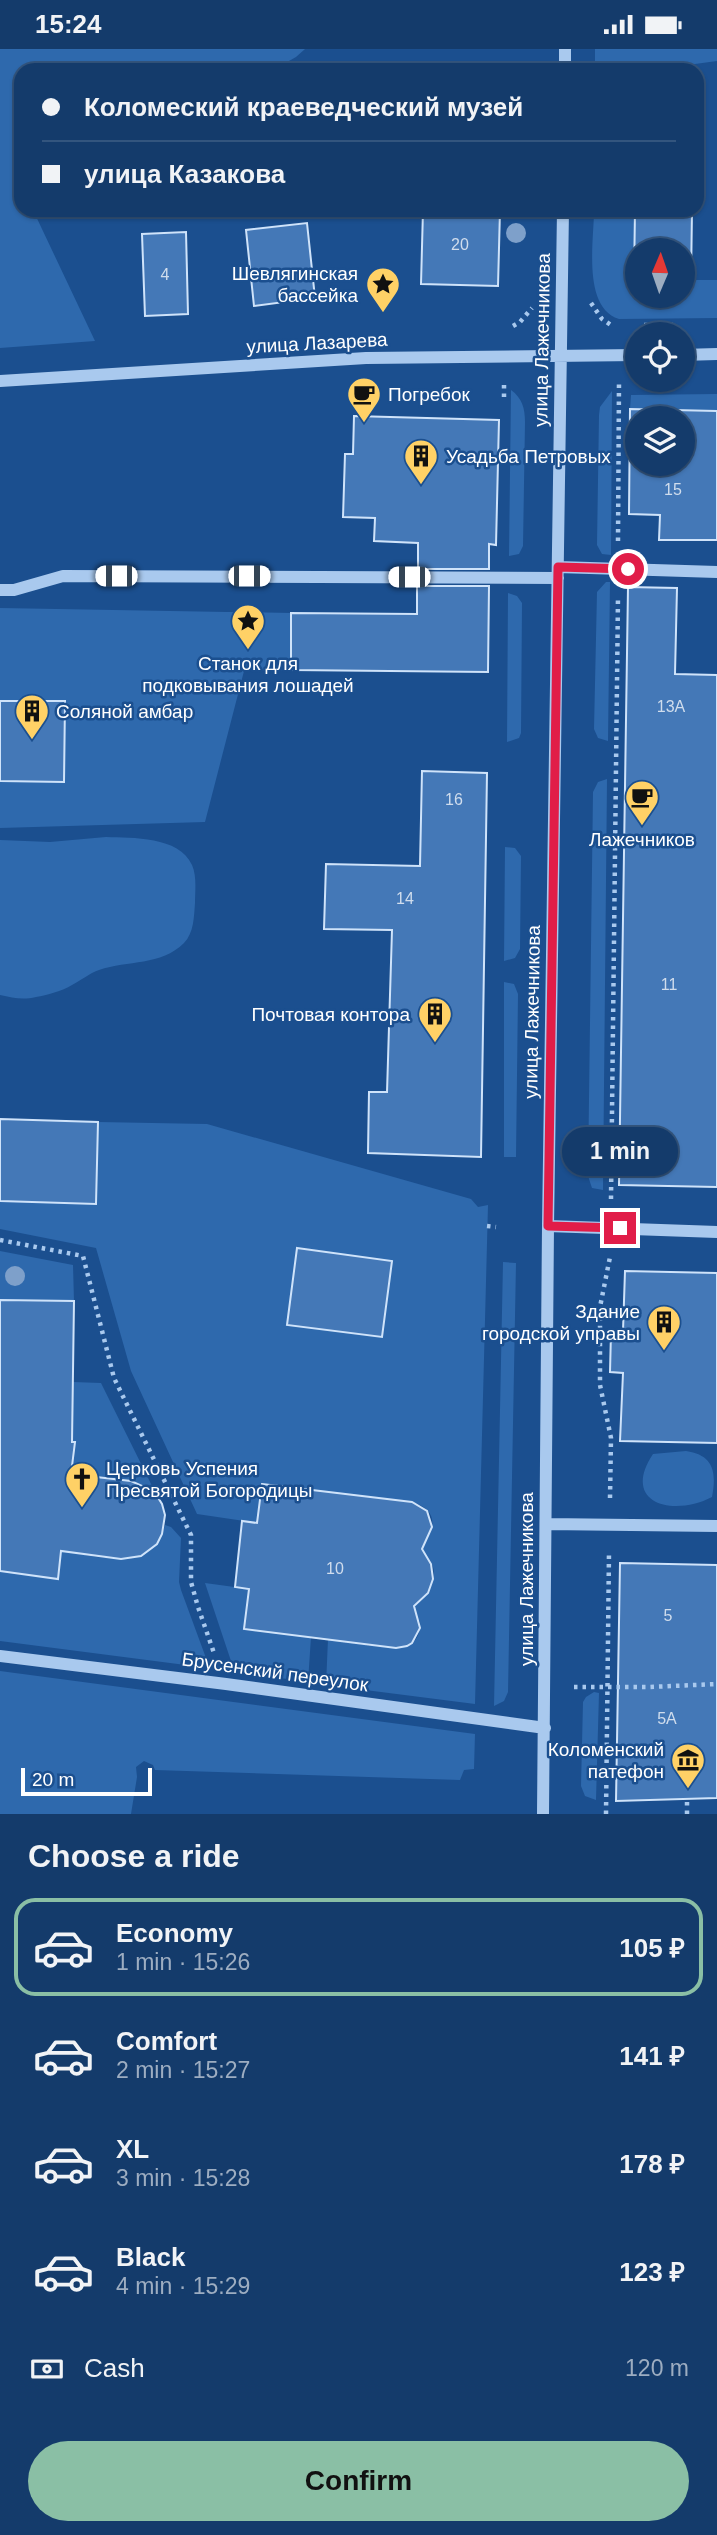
<!DOCTYPE html>
<meta charset="utf-8">
<style>
:root{--surface:#143b6b;--page:#214673;--text:#f1f3f6;--muted:#9dadc1;--line:#33557e;--accent:#8abfa5}
body{margin:0;font-family:Arial,sans-serif;background:var(--page);color:var(--text);height:100vh;display:flex;flex-direction:column;font-size:26px;white-space:nowrap}
*{box-sizing:border-box;margin:0}
p{font-size:23px;color:var(--muted)}
.icon{flex:none;width:38px;height:38px;fill:none;stroke:currentColor;stroke-width:2;stroke-linecap:round;stroke-linejoin:round}
.map{position:relative;height:1765px;overflow:hidden}
.side{display:flex;flex-direction:column;background:var(--surface);flex:1}
.side>*{flex:none}
.banner{position:absolute;left:14px;top:14px;width:690px;height:154px;border-radius:21px;box-shadow:0 2px 5px #0004,0 0 0 2px var(--line);display:grid;align-content:center;height:154px;padding:0 28px;background:var(--surface)}
.needle{width:46px;rotate:2deg}
.tools{position:absolute;left:625px;top:189px;display:grid;gap:14px}
.tools a{display:grid;place-items:center;width:70px;height:70px;border-radius:50%;background:var(--surface);box-shadow:0 2px 5px #0004,0 0 0 2px var(--line);font-size:35px}
.scale{position:absolute;left:21px;bottom:18px;width:131px;box-sizing:border-box;padding-left:7px;border:4px solid #fff;border-top:0;font-size:19px;line-height:24px;white-space:nowrap;color:#fff;-webkit-text-stroke:5px #1b4f8f;paint-order:stroke}
.end{position:absolute;width:32px;height:32px;margin:-16px;border:9px solid #e11d48;background:#fff;box-shadow:0 0 0 4px #fff}
.from{border-radius:50%}
.bubble{position:absolute;height:49px;border-radius:24px;background:var(--surface);box-shadow:0 2px 5px #0004,0 0 0 2px var(--line);font-size:23px;font-weight:700;line-height:49px;text-align:center}
.car{position:absolute;width:21px;height:42px;margin:-21px -10px;border-radius:9px;box-shadow:0 0 5px 2px #0007;background:linear-gradient(#fff 24%,#345 0 40%,#fff 0 76%,#345 0 86%,#fff 0)}
.banner b{display:flex;align-items:center;gap:24px;height:66px;font-size:26px}
.banner b+b{border-top:2px solid var(--line)}
.banner i{width:18px;height:18px;background:var(--text)}
ul{padding:0;list-style:none}
li{display:flex;align-items:center;gap:21px;height:98px;margin:0 14px 10px;padding:0 14px;border:4px solid transparent;border-radius:21px}
li div{flex:1}
li b{display:block;font-size:26px}
li em{font-style:normal;font-weight:700}
li.active{border-color:var(--accent)}
li>.icon{width:63px;height:63px;stroke-width:1.5}
h2{padding:0 28px;font-size:32px;line-height:84px}
.pay{display:flex;align-items:center;gap:18px;height:77px;padding:0 28px;font-size:26px}
.pay p{margin-inline-start:auto}
.primary-button{display:flex;gap:14px;margin-top:auto;padding:14px 28px}
.primary-button a{flex:1;height:80px;border-radius:42px;background:var(--accent);color:#111;font-size:28px;font-weight:700;line-height:80px;text-align:center}
.status{display:flex;justify-content:space-between;align-items:center;height:49px;padding:0 35px;background:var(--surface);direction:ltr}
.status svg{height:19px;fill:currentColor}
.map>svg:first-child{display:block}
.green{fill:#2e69ad}
.building{fill:#4478b7;stroke:#cfe3fa;stroke-width:2;fill-rule:evenodd}
.lines{fill:none;stroke-linecap:round;stroke-linejoin:round}
.path{stroke:#a9c9ee;stroke-width:4.5;stroke-dasharray:3.5 5;stroke-linecap:butt}
.minor{stroke:#a9c9ee;stroke-width:12}
.tree{fill:#7ea0ca}
.route{stroke:#e11d48;stroke-width:9}
.labels{text-anchor:middle;dominant-baseline:central;stroke-width:5;stroke-linejoin:round;paint-order:stroke}
.number-label{font-size:16px;fill:#d0dded}
.poi-label{font-size:19px;fill:#fff;stroke:#1b4f8f;text-anchor:end}
.street-label{font-size:19px;fill:#fff;stroke:#1b4f8f}
</style>
<div class="status"><b>15:24</b><svg viewBox="0 0 49 12"><path d="M0 12V9h3v3zM5 12V6h3v6zM10 12V3h3v9zM15 12V0h3v12zM26 1h20v11H26zM47 4h2v5h-2z"/></svg></div>
<div class="map">
<svg width="717" height="1765" viewBox="0 0 717 1765">
<rect width="100%" height="100%" fill="#1b4f8f"/>
<!-- green -->
<path class="green" d="M0,0H305L296,8L273,21H21V161H33L95,292L0,299Z
M595,0H717V12L651,21H595Z
M594,161H635L634,230H637V247H682L683,231H717V269L619,270C582,258 594,192 594,161Z
M511,341C522,349 525,359 525,373L523,497L519,505L509,507Z
M612,342L611,506L602,505L597,496L599,366L600,358Z
M717,345V362L630,360L631,346Z
M606,533H610L608,692L598,689L594,680L597,543Z
M508,544L517,547L522,554L521,684L519,689L507,693Z
M0,559L291,564V621L244,622L205,773L0,779Z
M607,730L603,1141L592,1139L588,1127L593,743L598,733Z
M106,788C132,789 179,787 192,816C197,827 195,842 195,854C194,867 194,884 184,894C161,917 128,911 99,921C88,925 82,931 72,936C62,942 47,946 36,948C23,951 13,949 0,946V791L50,793Z
M505,798L515,799L521,807L520,900L515,909L504,912Z
M504,933L514,935L518,945L516,1108H504Z
M98,1073L207,1075L471,1150L478,1158L488,1156L475,1655L326,1636L328,1590C344,1592 396,1603 408,1597C417,1592 421,1583 420,1573L411,1559C432,1540 448,1518 415,1499C435,1485 442,1462 412,1453L263,1435L257,1474L197,1465L131,1322L96,1199L0,1180V1152L96,1155Z
M0,1202L73,1216L74,1252L0,1251Z
M503,1213L516,1214L508,1643L504,1652L494,1657Z
M73,1333L101,1334L157,1447C136,1426 99,1428 71,1425L74,1393L0,1384L72,1348Z
M686,1402C713,1406 717,1422 712,1448C674,1468 620,1455 653,1405Z
M165,1476L171,1478L181,1489L179,1533L181,1541L206,1609L205,1615L201,1618L0,1592V1522L57,1530L61,1502C99,1507 152,1526 165,1476Z
M205,1534L249,1540L244,1580L311,1588L308,1633L239,1623L231,1612Z
M0,1622L475,1685L474,1720L464,1721L460,1731L155,1721L153,1716L144,1712L136,1718L137,1728L131,1765H0Z
M594,1643L599,1644L596,1751L585,1747L581,1737L583,1653L586,1648Z"/>
<!-- building -->
<path class="building" d="M423,161H500L498,237L421,235Z
M635,161H692L691,232L682,231V201H637V230H634Z
M307,174L315,249L254,257L246,181Z
M186,183L188,265L145,267L142,185Z
M630,360L717,362V491H659L660,466L629,465ZM637,369H682V415H637Z
M354,367L499,371L496,496L489,495V520H418V494L374,492L375,469L343,468L345,405H353Z
M417,537H489L488,623L291,621V564L417,565Z
M628,538L677,539L675,625L717,626V1138L619,1136Z
M0,652H65L64,733L0,732Z
M422,722L487,724L481,1108L368,1104L369,1043H387L392,881L324,880L326,815L420,817Z
M0,1070L98,1073L96,1155L0,1152Z
M297,1199L392,1212L382,1288L287,1276Z
M625,1222L717,1224V1394L620,1392L623,1324L610,1323L611,1283L623,1282Z
M0,1251L74,1252L72,1393H75L71,1425L131,1432L149,1440L157,1447L162,1455L165,1466L162,1485L157,1495L141,1507L121,1510L61,1502L58,1530L0,1522Z
M262,1435L412,1453L427,1462L432,1478L422,1500L431,1515L433,1530L428,1544L414,1557L420,1579L412,1594L407,1597L396,1599L244,1580L249,1540L235,1538L242,1472L257,1474Z
M620,1514L717,1516V1749L616,1752Z"/>
<g class="lines">
<!-- path -->
<path class="path" d="M591,254L602,270L611,276
M644,276H674
M513,277L520,273L532,259
M504,348V335
M618,492L619,333
M611,1150L618,547
M487,1177L496,1178
M0,1191L83,1207L114,1329L191,1486V1533L198,1558L214,1604
M610,1449L611,1389L600,1336V1258L610,1208
M574,1638H649L717,1635
M606,1765L609,1503
M687,1765V1750"/>
<!-- minor -->
<path class="minor" d="M565,21V0
M682,306L717,305
M0,332L366,309L637,306
M558,518L717,523
M0,541H14L63,527L558,529
M548,1177L717,1183
M546,1475L717,1477
M0,1607L226,1635L545,1679
M543,1765L548,1177L563,161"/>
</g>
<!-- trees -->
<g class="tree">
<circle cx="516" cy="184" r="10"/>
<circle cx="15" cy="1227" r="10"/>
</g>
<g class="lines">
<!-- route -->
<path class="route" d="M620,1179L548,1177L558,518L628,520"/>
</g>
<!-- icons -->
<defs>
<g id="sight-pin" transform="scale(1.75)"><path d="M0 17L-7.5 6A9.5 9.5 0 1 1 7.5 6Z" fill="#ffd166" stroke="#1b4f8f"/><path d="M0-6L1.8-2.2L6-1.7L2.9 1.2L3.7 5.4L0 3.3L-3.7 5.4L-2.9 1.2L-6-1.7L-1.8-2.2Z" fill="#111"/></g>
<g id="cafe-pin" transform="scale(1.75)"><path d="M0 17L-7.5 6A9.5 9.5 0 1 1 7.5 6Z" fill="#ffd166" stroke="#1b4f8f"/><path d="M-5.5-4.5H6V0H3Q3 3.5 0 3.5H-2.5Q-5.5 3.5-5.5 0ZM3-3.2v2h1.7v-2ZM-6 4.5H4V6H-6Z" fill="#111"/></g>
<g id="building-pin" transform="scale(1.75)"><path d="M0 17L-7.5 6A9.5 9.5 0 1 1 7.5 6Z" fill="#ffd166" stroke="#1b4f8f"/><path d="M-4-6H4V6H1V3H-1V6H-4ZM-2.5-4.3h1.7v1.8h-1.7ZM.8-4.3h1.7v1.8H.8ZM-2.5-1h1.7V.8h-1.7ZM.8-1h1.7V.8H.8Z" fill="#111"/></g>
<g id="church-pin" transform="scale(1.75)"><path d="M0 17L-7.5 6A9.5 9.5 0 1 1 7.5 6Z" fill="#ffd166" stroke="#1b4f8f"/><path d="M-1.2-6h2.4v3.5h3.3v2.4h-3.3V6h-2.4V-.1h-3.3v-2.4h3.3Z" fill="#111"/></g>
<g id="museum-pin" transform="scale(1.75)"><path d="M0 17L-7.5 6A9.5 9.5 0 1 1 7.5 6Z" fill="#ffd166" stroke="#1b4f8f"/><path d="M0-6L6-3V-2H-6V-3ZM-5-1h2V3h-2ZM-1-1h2V3h-2ZM3-1h2V3H3ZM-6 4H6V6H-6Z" fill="#111"/></g>
</defs>
<g fill-rule="evenodd">
<use href="#sight-pin" x="383" y="235"/>
<use href="#cafe-pin" x="364" y="345"/>
<use href="#building-pin" x="421" y="407"/>
<use href="#sight-pin" x="248" y="572"/>
<use href="#building-pin" x="32" y="662"/>
<use href="#cafe-pin" x="642" y="748"/>
<use href="#building-pin" x="435" y="965"/>
<use href="#building-pin" x="664" y="1273"/>
<use href="#church-pin" x="82" y="1430"/>
<use href="#museum-pin" x="688" y="1711"/>
</g>
<g class="labels">
<!-- number labels -->
<g class="number-label">
<text x="460" y="195">20</text>
<text x="165" y="225">4</text>
<text x="673" y="440">15</text>
<text x="671" y="657">13А</text>
<text x="454" y="750">16</text>
<text x="405" y="849">14</text>
<text x="669" y="935">11</text>
<text x="335" y="1519">10</text>
<text x="668" y="1566">5</text>
<text x="667" y="1669">5А</text>
</g>
<!-- poi labels -->
<g class="poi-label">
<text x="358" y="224">Шевлягинская<tspan x="358" dy="22">бассейка</tspan></text>
<text x="388" y="345" text-anchor="start">Погребок</text>
<text x="446" y="407" text-anchor="start">Усадьба Петровых</text>
<text x="248" y="614" text-anchor="middle">Станок для<tspan x="248" dy="22">подковывания лошадей</tspan></text>
<text x="56" y="662" text-anchor="start">Соляной амбар</text>
<text x="642" y="790" text-anchor="middle">Лажечников</text>
<text x="410" y="965">Почтовая контора</text>
<text x="640" y="1262">Здание<tspan x="640" dy="22">городской управы</tspan></text>
<text x="106" y="1419" text-anchor="start">Церковь Успения<tspan x="106" dy="22">Пресвятой Богородицы</tspan></text>
<text x="664" y="1700">Коломенский<tspan x="664" dy="22">патефон</tspan></text>
</g>
<!-- street labels -->
<g class="street-label">
<text transform="translate(542 291) rotate(-89)">улица Лажечникова</text>
<text transform="translate(317 294) rotate(-3)">улица Лазарева</text>
<text transform="translate(532 963) rotate(-89)">улица Лажечникова</text>
<text transform="translate(526 1530) rotate(-90)">улица Лажечникова</text>
<text transform="translate(275 1623) rotate(8)">Брусенский переулок</text>
</g>
</g>
</svg>
<div class="tools">
<a><svg class="needle" viewBox="-14 -14 28 28"><path d="M0-13l5 13h-10z" fill="#e53935"/><path d="M0 13l5-13h-10z" fill="#9dadc1"/></svg></a>
<a><svg class="icon" aria-label="locate" viewBox="0 0 24 24"><circle cx="12" cy="12" r="6"/><path d="M12 2v4M12 18v4M2 12h4M18 12h4"/></svg></a>
<a><svg class="icon" aria-label="layers" viewBox="0 0 24 24"><path d="M12 4l9 5-9 5-9-5zM3 14l9 5 9-5"/></svg></a>
</div>
<div class="scale">20 m</div>
<i class="end from" style="left:628px;top:520px"></i>
<i class="end" style="left:620px;top:1179px"></i>
<div class="bubble" style="left:562px;top:1078px;width:116px">1 min</div>
<i class="car" style="left:116px;top:527px;rotate:270deg"></i>
<i class="car" style="left:249px;top:527px;rotate:90deg"></i>
<i class="car" style="left:409px;top:528px;rotate:270deg"></i>
<div class="banner">
<b><i class="from"></i>Коломеский краеведческий музей</b>
<b><i></i>улица Казакова</b>
</div>
</div>
<section class="side">
<h2>Choose a ride</h2>
<ul>
<li class="active"><svg class="icon" aria-label="car" viewBox="0 0 24 24"><path d="M5 17H2v-5l4-1 3-4h7l3 4 3 1v5h-3M9 17h6M6 11h13"/><circle cx="7" cy="17" r="2"/><circle cx="17" cy="17" r="2"/></svg><div><b>Economy</b><p>1 min · 15:26</p></div><em>105 ₽</em></li>
<li><svg class="icon" aria-label="car" viewBox="0 0 24 24"><path d="M5 17H2v-5l4-1 3-4h7l3 4 3 1v5h-3M9 17h6M6 11h13"/><circle cx="7" cy="17" r="2"/><circle cx="17" cy="17" r="2"/></svg><div><b>Comfort</b><p>2 min · 15:27</p></div><em>141 ₽</em></li>
<li><svg class="icon" aria-label="car" viewBox="0 0 24 24"><path d="M5 17H2v-5l4-1 3-4h7l3 4 3 1v5h-3M9 17h6M6 11h13"/><circle cx="7" cy="17" r="2"/><circle cx="17" cy="17" r="2"/></svg><div><b>XL</b><p>3 min · 15:28</p></div><em>178 ₽</em></li>
<li><svg class="icon" aria-label="car" viewBox="0 0 24 24"><path d="M5 17H2v-5l4-1 3-4h7l3 4 3 1v5h-3M9 17h6M6 11h13"/><circle cx="7" cy="17" r="2"/><circle cx="17" cy="17" r="2"/></svg><div><b>Black</b><p>4 min · 15:29</p></div><em>123 ₽</em></li>
</ul>
<div class="pay"><svg class="icon" aria-label="cash" viewBox="0 0 24 24"><path d="M3 7h18v10H3z"/><circle cx="12" cy="12" r="2"/></svg>Cash<p>120 m</p></div>
<div class="primary-button"><a>Confirm</a></div>
</section>
